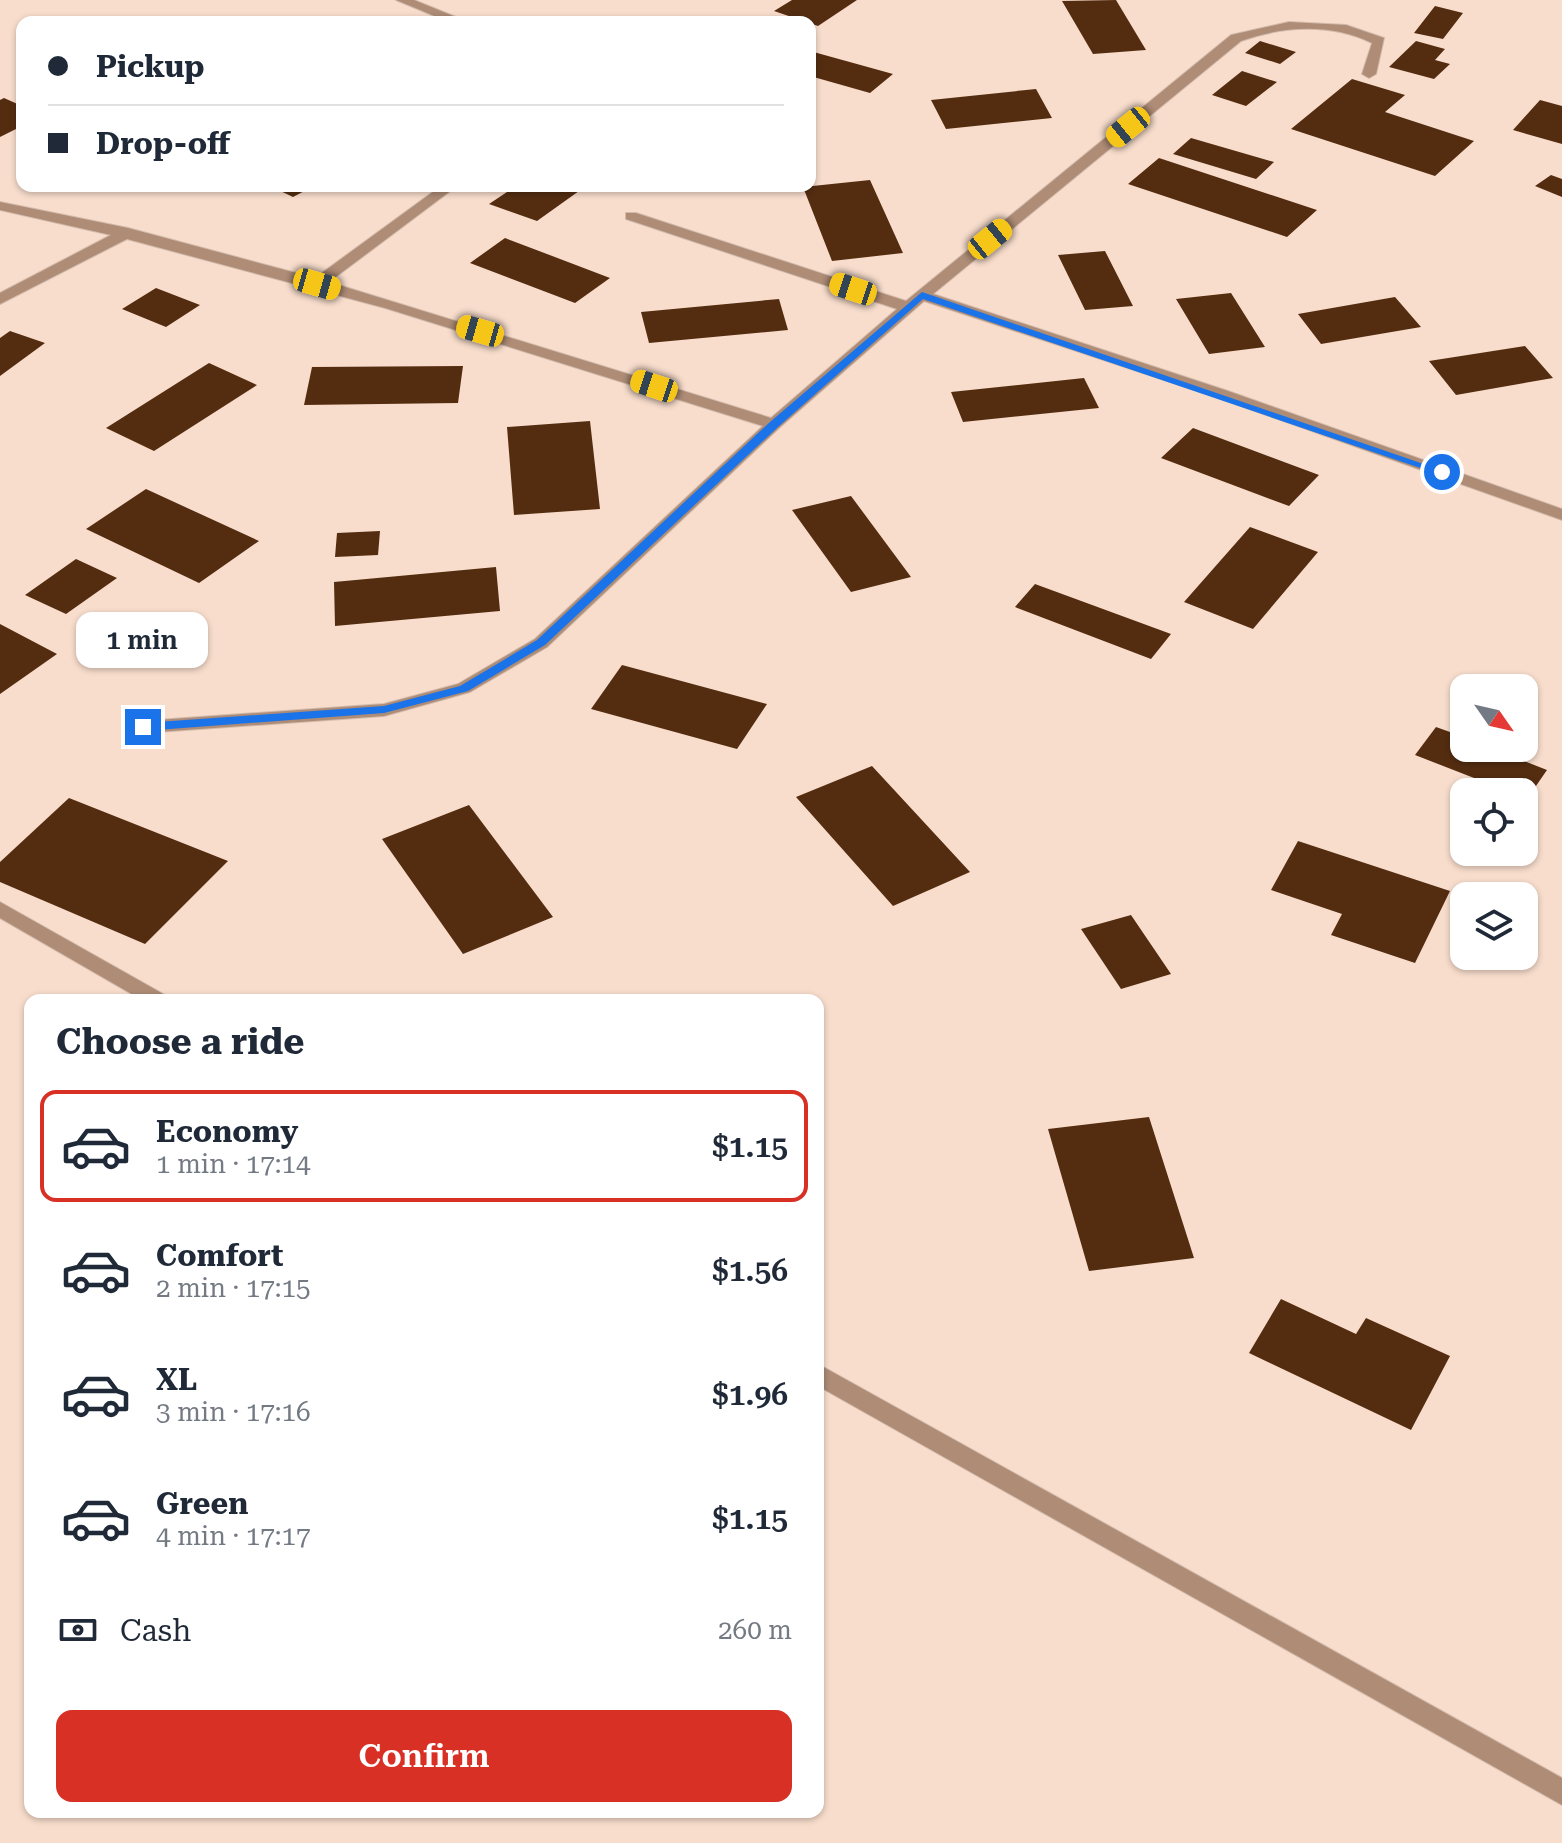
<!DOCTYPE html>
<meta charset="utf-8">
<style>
:root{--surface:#fff;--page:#f6f6f7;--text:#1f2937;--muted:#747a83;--line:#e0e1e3;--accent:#d93025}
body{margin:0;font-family:"Roboto Serif",serif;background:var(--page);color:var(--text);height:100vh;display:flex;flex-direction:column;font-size:30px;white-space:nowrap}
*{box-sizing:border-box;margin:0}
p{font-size:26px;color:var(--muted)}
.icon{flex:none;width:44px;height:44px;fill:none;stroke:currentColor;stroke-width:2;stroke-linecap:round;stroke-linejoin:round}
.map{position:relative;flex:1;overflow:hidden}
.details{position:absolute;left:24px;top:994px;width:800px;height:824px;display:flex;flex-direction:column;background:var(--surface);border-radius:16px;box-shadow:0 2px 6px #0004}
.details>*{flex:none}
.guide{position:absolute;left:16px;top:16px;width:800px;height:176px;border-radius:16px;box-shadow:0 2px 6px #0004;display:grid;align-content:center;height:176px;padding:0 32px;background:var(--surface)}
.needle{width:52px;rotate:124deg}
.tools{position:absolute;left:1450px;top:674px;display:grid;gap:16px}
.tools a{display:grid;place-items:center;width:88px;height:88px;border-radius:16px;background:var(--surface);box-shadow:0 2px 6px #0004;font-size:40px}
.end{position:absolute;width:36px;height:36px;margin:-18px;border:10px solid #1a73e8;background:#fff;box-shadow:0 0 0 4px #fff}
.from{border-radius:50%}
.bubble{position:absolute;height:56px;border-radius:16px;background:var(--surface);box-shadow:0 2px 6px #0004;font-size:26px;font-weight:600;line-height:56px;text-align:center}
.car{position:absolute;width:24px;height:48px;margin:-24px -12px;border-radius:10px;box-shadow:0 0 6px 2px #0007;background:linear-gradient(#f5c518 24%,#345 0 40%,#f5c518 0 76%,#345 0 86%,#f5c518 0)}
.guide b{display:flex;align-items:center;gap:28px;height:76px;font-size:30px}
.guide b+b{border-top:2px solid var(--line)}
.guide i{width:20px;height:20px;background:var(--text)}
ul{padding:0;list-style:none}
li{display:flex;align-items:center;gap:24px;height:112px;margin:0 16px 12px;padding:0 16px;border:4px solid transparent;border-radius:16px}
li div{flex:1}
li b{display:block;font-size:30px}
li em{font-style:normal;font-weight:600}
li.selected{border-color:var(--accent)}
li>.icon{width:72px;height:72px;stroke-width:1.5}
h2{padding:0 32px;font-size:36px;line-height:96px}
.pay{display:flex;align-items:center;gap:20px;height:88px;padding:0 32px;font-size:30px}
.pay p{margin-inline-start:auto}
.cta{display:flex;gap:16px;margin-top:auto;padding:16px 32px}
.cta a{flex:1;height:92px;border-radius:16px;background:var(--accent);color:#fff;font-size:32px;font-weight:600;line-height:92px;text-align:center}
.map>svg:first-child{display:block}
.building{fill:#542d11}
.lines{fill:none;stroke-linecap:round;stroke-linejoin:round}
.lane-casing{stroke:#d3bbac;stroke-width:2}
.lane{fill:#ae8c76;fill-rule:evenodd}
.route{fill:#1a73e8}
</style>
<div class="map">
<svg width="1562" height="1843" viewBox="0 0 1562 1843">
<rect width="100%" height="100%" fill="#f8ddcc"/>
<!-- building -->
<path class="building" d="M792,0H857L818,26L774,11Z
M1116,0L1146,50L1093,54L1062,1Z
M1435,6L1463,13L1443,39L1414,33Z
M1260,41L1296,52L1280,64L1245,53Z
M1416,41L1445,49L1435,60L1450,64L1434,79L1389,67Z
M810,51L893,74L870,93L810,76Z
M1242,71L1277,82L1246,106L1212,95Z
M1352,79L1405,95L1385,112L1474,141L1435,176L1291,129Z
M1036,89L1052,118L946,129L931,100Z
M4,98L22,106V126L0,137V100Z
M1540,100L1562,106V144L1513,130Z
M1191,138L1274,162L1256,179L1173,154Z
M1159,158L1317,210L1287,237L1128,184Z
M1551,175L1562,179V197L1535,186Z
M870,180L903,253L832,261L803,187Z
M270,186H314L293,197Z
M516,186H586L537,221L489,204Z
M505,238L610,278L575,303L470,263Z
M1105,251L1133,306L1085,310L1058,255Z
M156,288L200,305L166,327L122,309Z
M1231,293L1265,347L1209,354L1176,299Z
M1395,297L1421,327L1321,344L1298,314Z
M779,299L788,330L649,343L641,312Z
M10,331L45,343L0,376V338Z
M1525,346L1553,378L1456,395L1429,361Z
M209,363L257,385L154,451L106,428Z
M463,366L458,403L304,405L312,367Z
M1084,378L1099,408L963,422L951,392Z
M590,421L600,509L514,515L507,427Z
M1193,428L1319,475L1289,506L1161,458Z
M146,489L259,541L199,583L86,529Z
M851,496L911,577L851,592L792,510Z
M1250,527L1318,552L1253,629L1184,602Z
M380,531L378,555L335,557L337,533Z
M76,559L117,578L66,614L25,595Z
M496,567L500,611L335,626L334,582Z
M1035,584L1171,634L1151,659L1015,607Z
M0,624L57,654L0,694Z
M622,665L767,704L737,749L591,709Z
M1436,727L1464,737V748H1491L1547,770L1527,799L1524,792H1510L1415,755Z
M872,766L970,872L893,906L796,797Z
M69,798L228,861L145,944L0,882V862Z
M469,805L553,917L463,954L382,839Z
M1298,841L1450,891L1415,963L1331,935L1342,914L1271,890Z
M1131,915L1171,974L1121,989L1081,929Z
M1149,1117L1194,1258L1089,1271L1048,1129Z
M1281,1299L1356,1334L1366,1318L1450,1356L1411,1430L1249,1353Z"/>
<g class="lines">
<!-- lane casing -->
<g class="lane-casing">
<path id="lane" d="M396,0H414L468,22H449Z
M1289,22L1346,25L1384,38L1376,74L1369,78L1362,74L1372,43C1330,23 1283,26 1241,41L933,294L1228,391L1562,509V520L1216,397L924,301L780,427L547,647L470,692L384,716L143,733L134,727L143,721L384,704L458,684L535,639L763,426L385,308L127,239L0,304V293L111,235L0,210V202L128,228L315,278L441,186H457L329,282L771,418L897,309L626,219V213H636L906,301L1231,35Z
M0,902L165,995L168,1000H142L0,918Z
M818,1364L1562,1778V1805L818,1386Z"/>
</g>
<!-- lane -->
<use href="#lane" class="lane"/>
</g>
<!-- route -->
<path class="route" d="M922,292L1447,472L1438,474L923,299L778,427L545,645L468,691L384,713L143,731L137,727L143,723L384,706L460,686L537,640L770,422Z"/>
</svg>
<div class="tools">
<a><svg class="needle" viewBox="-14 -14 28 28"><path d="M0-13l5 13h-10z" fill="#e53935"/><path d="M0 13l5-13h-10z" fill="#747a83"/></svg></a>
<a><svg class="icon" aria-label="locate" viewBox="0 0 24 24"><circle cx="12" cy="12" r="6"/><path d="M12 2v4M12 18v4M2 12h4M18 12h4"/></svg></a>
<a><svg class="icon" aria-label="layers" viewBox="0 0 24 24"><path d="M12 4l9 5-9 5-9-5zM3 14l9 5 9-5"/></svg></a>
</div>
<i class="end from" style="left:1442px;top:472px"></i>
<i class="end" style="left:143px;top:727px"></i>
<div class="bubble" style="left:76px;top:612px;width:132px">1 min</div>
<i class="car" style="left:1128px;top:127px;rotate:231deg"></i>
<i class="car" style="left:990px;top:239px;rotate:51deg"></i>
<i class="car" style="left:317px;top:284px;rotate:106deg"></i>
<i class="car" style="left:853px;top:289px;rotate:288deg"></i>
<i class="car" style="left:480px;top:331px;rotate:286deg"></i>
<i class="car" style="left:654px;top:386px;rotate:288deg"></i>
<div class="guide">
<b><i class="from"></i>Pickup</b>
<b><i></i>Drop-off</b>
</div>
<section class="details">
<h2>Choose a ride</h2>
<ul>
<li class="selected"><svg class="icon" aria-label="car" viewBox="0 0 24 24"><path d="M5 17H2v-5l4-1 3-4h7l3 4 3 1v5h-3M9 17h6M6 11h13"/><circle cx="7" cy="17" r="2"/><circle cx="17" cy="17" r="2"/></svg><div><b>Economy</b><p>1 min · 17:14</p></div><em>$1.15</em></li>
<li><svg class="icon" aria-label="car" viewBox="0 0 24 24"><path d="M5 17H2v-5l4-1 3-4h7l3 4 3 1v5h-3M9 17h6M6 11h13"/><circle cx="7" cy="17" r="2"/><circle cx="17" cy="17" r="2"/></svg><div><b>Comfort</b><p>2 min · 17:15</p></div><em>$1.56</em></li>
<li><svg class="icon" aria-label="car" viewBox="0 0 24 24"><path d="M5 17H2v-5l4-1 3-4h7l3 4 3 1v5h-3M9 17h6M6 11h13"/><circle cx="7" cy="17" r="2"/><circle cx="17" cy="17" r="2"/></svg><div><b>XL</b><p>3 min · 17:16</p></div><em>$1.96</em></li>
<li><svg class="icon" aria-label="car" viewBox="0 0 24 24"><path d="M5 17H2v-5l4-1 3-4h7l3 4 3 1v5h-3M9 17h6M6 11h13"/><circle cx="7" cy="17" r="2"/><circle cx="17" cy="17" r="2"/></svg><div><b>Green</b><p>4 min · 17:17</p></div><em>$1.15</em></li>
</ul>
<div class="pay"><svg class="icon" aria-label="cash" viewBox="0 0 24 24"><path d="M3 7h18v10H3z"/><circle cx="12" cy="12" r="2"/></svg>Cash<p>260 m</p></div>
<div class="cta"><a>Confirm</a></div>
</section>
</div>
